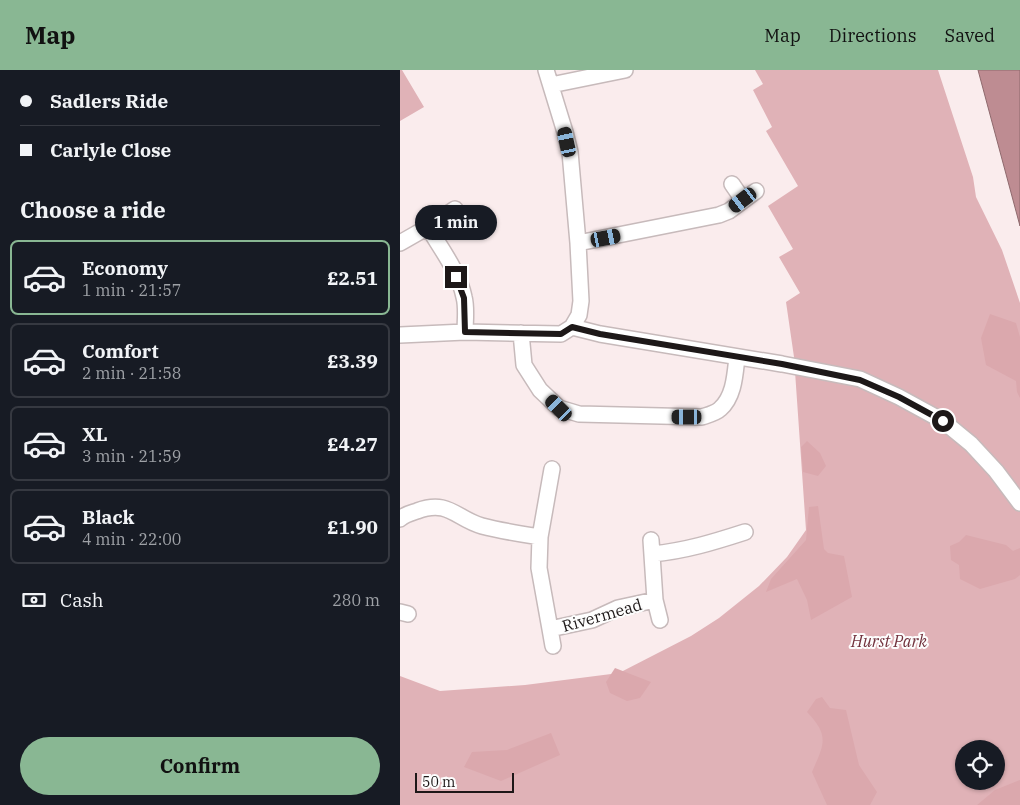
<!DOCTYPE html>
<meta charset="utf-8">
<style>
:root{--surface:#171b24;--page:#242831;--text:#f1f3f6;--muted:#9ea1a6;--line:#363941;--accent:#89b793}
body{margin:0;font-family:"IBM Plex Serif",serif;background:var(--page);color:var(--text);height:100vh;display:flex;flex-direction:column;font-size:19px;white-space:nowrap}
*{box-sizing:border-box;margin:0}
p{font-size:16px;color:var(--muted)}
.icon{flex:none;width:28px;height:28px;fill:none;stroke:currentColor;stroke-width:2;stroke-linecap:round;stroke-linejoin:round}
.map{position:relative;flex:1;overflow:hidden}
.drawer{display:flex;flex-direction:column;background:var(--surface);width:400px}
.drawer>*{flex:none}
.top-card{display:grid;align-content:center;height:110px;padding:0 20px;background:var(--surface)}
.buttons{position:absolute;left:555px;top:670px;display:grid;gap:10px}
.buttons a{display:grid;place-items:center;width:50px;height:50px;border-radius:50%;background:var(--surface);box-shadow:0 1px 4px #0004;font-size:25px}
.scale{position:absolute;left:15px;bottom:12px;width:99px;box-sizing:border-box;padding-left:5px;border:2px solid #1d1818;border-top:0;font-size:14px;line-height:18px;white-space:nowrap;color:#1d1818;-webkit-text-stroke:4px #fdfdfd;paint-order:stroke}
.end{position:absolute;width:22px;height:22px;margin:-11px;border:6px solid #1d1818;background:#fff;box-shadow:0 0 0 2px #fff}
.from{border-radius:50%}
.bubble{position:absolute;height:35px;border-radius:18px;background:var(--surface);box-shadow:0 1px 4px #0004;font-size:16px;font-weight:700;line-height:35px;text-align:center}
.car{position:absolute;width:15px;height:30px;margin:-15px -8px;border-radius:6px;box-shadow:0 0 4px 1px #0007;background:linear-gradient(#222 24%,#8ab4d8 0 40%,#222 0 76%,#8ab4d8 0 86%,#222 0)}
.top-card b{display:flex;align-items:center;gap:18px;height:48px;font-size:19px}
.top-card b+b{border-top:1px solid var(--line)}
.top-card i{width:12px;height:12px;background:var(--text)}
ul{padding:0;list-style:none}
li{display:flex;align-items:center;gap:15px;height:75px;margin:0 10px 8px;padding:0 10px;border:2px solid var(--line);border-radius:8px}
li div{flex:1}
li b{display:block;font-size:19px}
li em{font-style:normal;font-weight:700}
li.current{border-color:var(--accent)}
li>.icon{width:45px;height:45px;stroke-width:1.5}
h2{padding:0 20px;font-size:22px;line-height:60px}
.pay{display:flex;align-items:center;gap:12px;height:55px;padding:0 20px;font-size:19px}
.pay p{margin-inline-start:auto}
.primary-button{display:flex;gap:10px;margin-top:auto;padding:10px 20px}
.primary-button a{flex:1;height:58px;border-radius:30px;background:var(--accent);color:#111;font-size:20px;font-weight:700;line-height:58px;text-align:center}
header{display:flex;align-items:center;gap:30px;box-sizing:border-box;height:70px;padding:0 25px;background:var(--accent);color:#111}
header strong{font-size:24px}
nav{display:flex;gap:28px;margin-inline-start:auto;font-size:18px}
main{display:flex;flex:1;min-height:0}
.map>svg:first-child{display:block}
.green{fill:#e0b2b7;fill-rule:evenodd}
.forest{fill:#dba8ad}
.water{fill:#be8c92;stroke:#8e696d}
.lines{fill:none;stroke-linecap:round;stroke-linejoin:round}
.minor-casing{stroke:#c7babb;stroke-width:18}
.minor{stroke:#fff;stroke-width:15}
.route{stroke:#1d1818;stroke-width:6}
.labels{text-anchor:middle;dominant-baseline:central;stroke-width:4;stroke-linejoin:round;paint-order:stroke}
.street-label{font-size:16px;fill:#1d1818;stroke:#fdfdfd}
.park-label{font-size:16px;font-style:italic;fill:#71313c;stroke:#fdfdfd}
</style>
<header>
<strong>Map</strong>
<nav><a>Map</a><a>Directions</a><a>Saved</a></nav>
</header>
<main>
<section class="drawer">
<div class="top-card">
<b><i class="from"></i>Sadlers Ride</b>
<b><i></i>Carlyle Close</b>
</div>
<h2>Choose a ride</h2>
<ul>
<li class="current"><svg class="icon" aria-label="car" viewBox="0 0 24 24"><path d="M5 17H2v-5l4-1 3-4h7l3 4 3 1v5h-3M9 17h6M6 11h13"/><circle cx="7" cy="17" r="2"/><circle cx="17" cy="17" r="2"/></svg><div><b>Economy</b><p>1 min · 21:57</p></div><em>£2.51</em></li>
<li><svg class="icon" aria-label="car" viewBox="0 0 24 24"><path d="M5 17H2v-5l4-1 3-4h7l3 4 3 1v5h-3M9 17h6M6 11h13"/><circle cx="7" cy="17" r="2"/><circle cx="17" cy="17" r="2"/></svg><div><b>Comfort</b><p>2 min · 21:58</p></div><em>£3.39</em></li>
<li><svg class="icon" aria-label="car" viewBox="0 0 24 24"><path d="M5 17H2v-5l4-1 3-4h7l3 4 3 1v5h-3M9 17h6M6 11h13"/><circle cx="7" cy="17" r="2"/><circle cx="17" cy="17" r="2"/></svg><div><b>XL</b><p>3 min · 21:59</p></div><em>£4.27</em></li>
<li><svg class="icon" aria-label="car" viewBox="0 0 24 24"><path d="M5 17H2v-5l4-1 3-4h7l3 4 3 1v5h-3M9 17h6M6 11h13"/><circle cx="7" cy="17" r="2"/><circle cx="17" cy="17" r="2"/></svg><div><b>Black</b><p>4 min · 22:00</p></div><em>£1.90</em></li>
</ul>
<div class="pay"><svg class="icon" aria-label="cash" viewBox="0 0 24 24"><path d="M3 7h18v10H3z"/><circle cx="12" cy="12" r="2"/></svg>Cash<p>280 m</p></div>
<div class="primary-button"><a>Confirm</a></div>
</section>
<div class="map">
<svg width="620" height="735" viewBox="0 0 620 735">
<rect width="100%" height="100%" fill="#faeced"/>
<!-- green -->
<path class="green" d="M0,0H2L24,37L0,51Z
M355,0H538L573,107L576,127L602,180L620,233V735H0V606L40,621L125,615L219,603L291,566L319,548L359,516L387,487L406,460L394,287L386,232L400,223L379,187L393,179L368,136L398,116L366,61L372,57L353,20L363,14ZM564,679H596V711H564Z"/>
<!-- forest -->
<path class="forest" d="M590,244L616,253L620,267V328L617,322L616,311L586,295L581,268Z
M407,371L420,383L426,396L418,406L403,402L401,377Z
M418,436L424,479L428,483L444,486L452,527L411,550L407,530L397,509L366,522L371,509L406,470L409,437Z
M566,465L606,475L613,481L620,478V505L615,509L580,519L560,509L559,495L551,490L550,476L559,472Z
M215,598L251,612L240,628L227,631L210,623L206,612Z
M422,627L430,638L446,640L459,695L477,722L470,735H427L412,702C424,674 430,666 407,642L416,629Z
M151,663L160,685L101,711L64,697L72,682L107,680Z
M620,710V735H577L595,720Z"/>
<!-- water -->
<path class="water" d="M578,0H620V156Z"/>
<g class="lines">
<!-- minor casing -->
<g class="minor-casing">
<path id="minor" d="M146,0L165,62L170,82L178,173L181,231L179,245L172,257
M151,15L225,0
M332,114L343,130
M28,157C41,179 59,202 64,227C67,238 65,251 65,262
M0,173L28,157L55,139
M178,173L319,145L329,141L356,121
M121,263L124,295L140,320L159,338L179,344L302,347C308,345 316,343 320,339C334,327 335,305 337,287
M0,265L65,262L161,264L172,257L200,264L382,294L460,309L499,327L543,351L571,374L596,401L620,433
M152,399L140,467L139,498L150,559L192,550L218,538L255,530
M0,449C5,444 11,443 17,441C49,429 56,449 82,456C101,461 121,464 140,467
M251,470L255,530L260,550
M252,484C285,481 314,472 345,462
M0,542L8,544
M150,559L153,576"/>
</g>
<!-- minor -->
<use href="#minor" class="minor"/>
</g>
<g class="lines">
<!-- route -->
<path class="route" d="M56,207L64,228L65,262L161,264L172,257L200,264L382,294L460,310L499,327L543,351"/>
</g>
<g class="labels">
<!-- street labels -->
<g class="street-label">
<text transform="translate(202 545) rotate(-16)">Rivermead</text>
</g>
<!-- park labels -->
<g class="park-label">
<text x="489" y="571">Hurst Park</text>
</g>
</g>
</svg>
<div class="buttons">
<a><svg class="icon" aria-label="locate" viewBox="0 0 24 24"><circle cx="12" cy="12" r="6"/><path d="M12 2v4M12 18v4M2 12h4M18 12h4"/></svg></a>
</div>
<div class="scale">50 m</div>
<i class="end from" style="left:543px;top:351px"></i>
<i class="end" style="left:56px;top:207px"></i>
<div class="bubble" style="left:15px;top:135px;width:82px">1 min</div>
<i class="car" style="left:167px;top:72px;rotate:348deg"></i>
<i class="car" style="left:343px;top:130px;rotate:233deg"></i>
<i class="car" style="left:206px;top:168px;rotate:79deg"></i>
<i class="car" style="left:159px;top:338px;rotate:315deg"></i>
<i class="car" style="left:287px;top:347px;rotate:270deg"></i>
</div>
</main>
